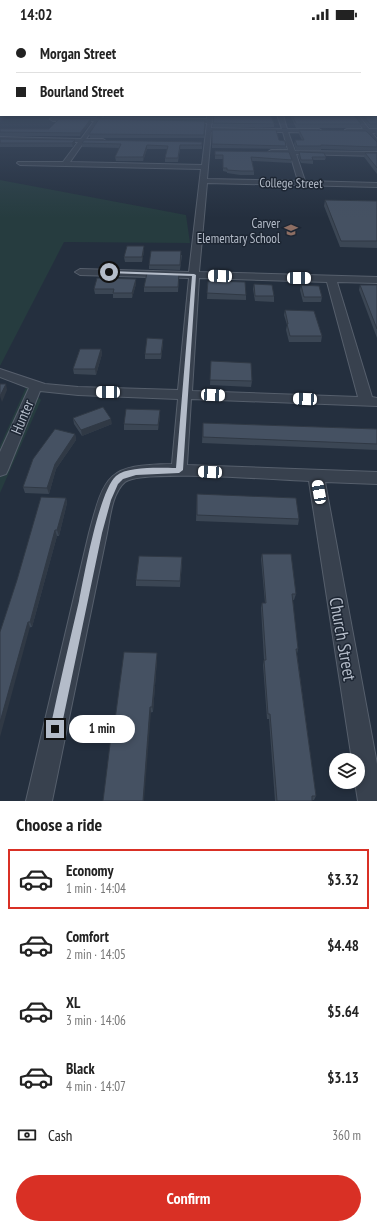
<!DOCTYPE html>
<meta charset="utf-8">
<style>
:root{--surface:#fff;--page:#f2f2f2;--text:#222;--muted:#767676;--line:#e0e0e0;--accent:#d93025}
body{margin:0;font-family:"PT Sans Narrow",sans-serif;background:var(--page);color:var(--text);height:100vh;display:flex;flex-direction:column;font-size:15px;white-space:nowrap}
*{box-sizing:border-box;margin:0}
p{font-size:13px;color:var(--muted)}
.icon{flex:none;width:22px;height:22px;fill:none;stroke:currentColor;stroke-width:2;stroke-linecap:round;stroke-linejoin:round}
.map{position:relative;height:773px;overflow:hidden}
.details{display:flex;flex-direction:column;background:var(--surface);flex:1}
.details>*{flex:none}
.banner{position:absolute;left:0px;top:0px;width:377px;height:88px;box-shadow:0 2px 6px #0003;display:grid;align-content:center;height:88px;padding:0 16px;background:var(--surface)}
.fabs{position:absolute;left:329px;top:725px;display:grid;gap:8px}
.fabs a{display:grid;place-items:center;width:36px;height:36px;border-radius:50%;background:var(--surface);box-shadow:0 2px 6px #0003;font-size:20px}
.end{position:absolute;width:18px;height:18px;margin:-9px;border:5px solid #b4bcc9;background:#111;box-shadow:0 0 0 2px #111}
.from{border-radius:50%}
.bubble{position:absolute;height:28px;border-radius:14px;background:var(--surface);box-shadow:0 2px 6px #0003;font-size:13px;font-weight:700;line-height:28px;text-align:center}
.car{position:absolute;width:12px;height:24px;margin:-12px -6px;border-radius:5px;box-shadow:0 0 3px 1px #0007;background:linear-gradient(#fff 24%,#345 0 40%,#fff 0 76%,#345 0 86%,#fff 0)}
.banner b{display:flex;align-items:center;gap:14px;height:38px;font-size:15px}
.banner b+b{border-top:1px solid var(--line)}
.banner i{width:10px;height:10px;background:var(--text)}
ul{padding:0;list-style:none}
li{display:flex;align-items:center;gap:12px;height:60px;margin:0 8px 6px;padding:0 8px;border:2px solid transparent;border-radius:0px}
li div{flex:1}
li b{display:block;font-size:15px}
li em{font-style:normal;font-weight:700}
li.on{border-color:var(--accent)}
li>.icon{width:36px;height:36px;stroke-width:1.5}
h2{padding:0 16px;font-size:18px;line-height:48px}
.pay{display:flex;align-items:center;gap:10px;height:44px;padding:0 16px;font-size:15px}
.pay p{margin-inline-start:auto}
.primary-button{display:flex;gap:8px;margin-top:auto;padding:8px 16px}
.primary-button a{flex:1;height:46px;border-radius:24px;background:var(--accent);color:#fff;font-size:16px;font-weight:700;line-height:46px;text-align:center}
.status{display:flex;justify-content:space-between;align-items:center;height:28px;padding:0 20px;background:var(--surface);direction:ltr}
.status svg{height:11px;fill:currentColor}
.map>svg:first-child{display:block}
.green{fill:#263c3f}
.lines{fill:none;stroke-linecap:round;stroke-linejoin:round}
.minor-casing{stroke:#565f6c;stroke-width:2}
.minor{fill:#38414e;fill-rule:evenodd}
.wall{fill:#3b4654}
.shaded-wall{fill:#303945}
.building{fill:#455162;stroke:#303945}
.route{fill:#b4bcc9}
.labels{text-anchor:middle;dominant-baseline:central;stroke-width:3;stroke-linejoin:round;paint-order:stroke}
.far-street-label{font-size:13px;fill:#b4bcc9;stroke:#1d2633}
.far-poi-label{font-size:13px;fill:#b4bcc9;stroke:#1d2633;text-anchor:end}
.street-label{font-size:15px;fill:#b4bcc9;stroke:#1d2633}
.near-street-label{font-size:18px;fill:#b4bcc9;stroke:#1d2633}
</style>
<div class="status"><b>14:02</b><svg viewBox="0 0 49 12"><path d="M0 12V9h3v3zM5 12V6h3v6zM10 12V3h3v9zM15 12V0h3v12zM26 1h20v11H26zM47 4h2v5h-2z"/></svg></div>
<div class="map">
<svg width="377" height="773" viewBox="0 0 377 773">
<rect width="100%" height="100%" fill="#242f3e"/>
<!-- green -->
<path class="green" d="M0,152L186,187L190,215L64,214L0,338Z
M27,357L41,372L0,465V418Z"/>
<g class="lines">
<!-- minor casing -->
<g class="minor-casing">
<path id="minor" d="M98,87H104L101,90L207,91V87H213L211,100L282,101L277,87H283L287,101H319L322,103L319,105L288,104L295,123L377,124V128L296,126L305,153L377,155V159L207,155L199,244L377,249V255L337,254L372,369L377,370V378L191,371L187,437L377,444V456L325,454L377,736V773H358L355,754H358V732H352L309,453C281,452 140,441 125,454C112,465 110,490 107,505L52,773H26L89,505C105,445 108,437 172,436L178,371L78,367L40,363L8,442L6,446L0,448V424L29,360L0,349V341L45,356L78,359L178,362L189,250L80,247L75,244L80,241L189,244L201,141L20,137L17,135L18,134H63L78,114L0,113V109L81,111L94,93H53L50,91L53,89L96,90ZM99,93L207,95L202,137L70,134L84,114H105L106,113L103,111H86ZM211,104H283L288,122H271L268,124L271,126H290L298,153L207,151ZM199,250L327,254L358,369L192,363Z
M352,87H358L369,101H377V105H372L377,111V117L366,105L345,104V102L347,101H363Z"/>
</g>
<!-- minor -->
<use href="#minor" class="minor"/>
</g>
<!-- wall -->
<path class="wall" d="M377,84V100H370L359,87H376Z
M65,87H97L95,88H65Z
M104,87H206V89H105Z
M290,87H354L361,96L360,100H296Z
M91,91V94L80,108H0V101H49Z
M205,93L204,110H90L89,106Z
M213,95L274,96V99H213Z
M212,102L279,112L286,118V121L212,120Z
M299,102L377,114V123L321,121V122H296L294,116L295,112H302L299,106Z
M376,103H377V109L375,106Z
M0,111L75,115L73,119H0Z
M202,114V121H180L178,134H165V130L167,121H147L143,133H116L115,129L120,120L82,119V115Z
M215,123L292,132L291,135L252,133L254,143V147H240L227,145V144L223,143V131H215Z
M299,124L326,129L325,132H313V136L301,135L298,128Z
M365,125H377V146L364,129Z
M325,172L377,173V220L340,219L324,178Z
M144,218V223L142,234H125L124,229Z
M182,227L180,242L149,241V237Z
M179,246L178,264H144V259Z
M136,251V256L132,270H113V266H95L94,261Z
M208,253L246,267V272L207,271Z
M254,256L274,268V274L255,273L253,261Z
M301,257L322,269L321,274H303L300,262Z
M360,257H377V310L359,262Z
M285,282L322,308L321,314H289L286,302L287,297L284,287Z
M163,316L161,331H145V326Z
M101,321L102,326L96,347L74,346L73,341Z
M211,333L252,353L251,359L210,357Z
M160,382V388L158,402H124V396Z
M73,390L112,396L82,408L74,396Z
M203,395L377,401V422L202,415Z
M75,406L76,412L56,441L49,466L25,465L23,459Z
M197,466L299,491L298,497L196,493Z
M66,470L67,475L59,508H57L32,599L0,604Z
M262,526L296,566L294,572H292L298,621L297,626L316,768L314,772H312V773H275L269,691H267L263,637L264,632L261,580L262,575H265L261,531Z
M182,535L180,559L136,558V552Z
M157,625V631L153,684L115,692Z"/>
<!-- shaded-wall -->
<path class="shaded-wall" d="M91,91V94L80,108V105Z
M75,112V115L73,119L72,115Z
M147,117V121L143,133V129Z
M144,218V223L142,234V229Z
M136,251V256L132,270V265Z
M163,311V316L161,331V326Z
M101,321L102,326L96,347L95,341Z
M6,356L7,362L2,374L0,368Z
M160,382V388L158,402V397Z
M111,391L112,396L82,408L81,402Z
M75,406L76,412L56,441L49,466L47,460L55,436Z
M66,470L67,475L59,508L57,502Z
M55,502L57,508L32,599L30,594Z
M28,594L30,599L0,709V694Z
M157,625V631L153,684L152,679Z
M150,679L151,684L144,773H143Z"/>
<!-- building -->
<path class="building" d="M377,84V96H370L363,87H376V85Z
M214,87H271L274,96L213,95Z
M292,87H354L361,96H296Z
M59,91H91L80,105L0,104V101H49Z
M99,91L205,93L204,107L89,106Z
M212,102H276L279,112L285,113L286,118L212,116Z
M299,102L366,103L377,114V119L321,117V118H297L295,112H304Z
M0,111L75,112L72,115H0Z
M84,112L202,114V117H180L178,130H165L168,118L147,117L143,129H115L121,116L82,115Z
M215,123L289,124L292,132L251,129L254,143H241L227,142V140H223V127H215Z
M299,124L324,125L326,129H312L313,132H301Z
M365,125H377V140Z
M325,172L377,173V213H341Z
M127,218H144L142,229H124Z
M151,223H181L180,237H149Z
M147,245L179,246L178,259H144Z
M97,250L136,251L132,265H113L114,261H94Z
M208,253L245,254L246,267L207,265Z
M254,256L272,257L274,268H255Z
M301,257L319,258L322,269H304Z
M360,257H377V301Z
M285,282L314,283L322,308H290L287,296H288Z
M147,310L163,311L161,326H145Z
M80,321H101L95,341H73Z
M211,333L251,335L252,353L210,352Z
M0,356H6L0,368Z
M103,379L111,391L81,402L73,390Z
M126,381L160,382L158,397L124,396Z
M203,395L377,401V416L203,409Z
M55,401L75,406L55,436L47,460L23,459L33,431Z
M197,466L296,470L299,491L197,487Z
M41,469L66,470L57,502H55L30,594H28L0,694V604L17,552Z
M262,526H291L296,566H292L298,621H296L316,768H312V773H277L270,686H268L264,632H266L262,575H266Z
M139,528L182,529L180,553L136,552Z
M124,624L157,625L152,679H150L143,773H103L113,692H115Z"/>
<!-- sky -->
<linearGradient id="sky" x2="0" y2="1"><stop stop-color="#141a22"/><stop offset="0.43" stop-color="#3f4d63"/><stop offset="1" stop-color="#3f4d63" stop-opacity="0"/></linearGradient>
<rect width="377" height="190" fill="url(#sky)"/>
<!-- route -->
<path class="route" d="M109,243L194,246L196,247L183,442L179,445L136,447L123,451L118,456L111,472L102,505L61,701L59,705L55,706L51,705L50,701C59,658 69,616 79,573C84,548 99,463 116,448C128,438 160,440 176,440L192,248L107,245Z"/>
<!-- icons -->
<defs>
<g id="school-bare" transform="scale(1.08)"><path d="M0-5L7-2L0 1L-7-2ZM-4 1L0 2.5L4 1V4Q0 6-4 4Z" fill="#8d6e63" stroke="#1d2633" stroke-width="2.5" paint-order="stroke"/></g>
</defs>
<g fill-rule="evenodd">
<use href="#school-bare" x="291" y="202"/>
</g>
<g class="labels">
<!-- far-street labels -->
<g class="far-street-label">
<text transform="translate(291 155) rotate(1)">College Street</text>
</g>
<!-- far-poi labels -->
<g class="far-poi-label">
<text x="280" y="195">Carver<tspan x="280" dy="15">Elementary School</tspan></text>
</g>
<!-- street labels -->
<g class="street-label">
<text transform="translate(22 389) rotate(-67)">Hunter</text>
</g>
<!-- near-street labels -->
<g class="near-street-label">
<text transform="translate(343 611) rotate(80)">Church Street</text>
</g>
</g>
</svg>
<div class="fabs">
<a><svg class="icon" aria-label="layers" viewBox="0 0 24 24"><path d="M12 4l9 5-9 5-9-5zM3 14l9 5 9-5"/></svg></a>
</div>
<i class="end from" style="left:109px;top:244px"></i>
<i class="end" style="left:55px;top:701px"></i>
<div class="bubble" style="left:69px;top:687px;width:66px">1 min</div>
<i class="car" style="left:220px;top:248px;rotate:272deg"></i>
<i class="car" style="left:299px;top:250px;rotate:91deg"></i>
<i class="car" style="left:108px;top:364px;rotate:271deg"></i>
<i class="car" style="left:213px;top:367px;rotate:93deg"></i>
<i class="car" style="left:305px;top:371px;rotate:273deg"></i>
<i class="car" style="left:210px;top:444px;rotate:273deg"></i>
<i class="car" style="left:319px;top:464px;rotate:350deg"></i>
<div class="banner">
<b><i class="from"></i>Morgan Street</b>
<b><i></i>Bourland Street</b>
</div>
</div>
<section class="details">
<h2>Choose a ride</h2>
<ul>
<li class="on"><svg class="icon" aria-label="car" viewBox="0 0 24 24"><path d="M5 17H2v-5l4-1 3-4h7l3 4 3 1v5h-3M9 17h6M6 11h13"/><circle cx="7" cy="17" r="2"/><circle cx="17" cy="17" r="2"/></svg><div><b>Economy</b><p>1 min · 14:04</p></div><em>$3.32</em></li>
<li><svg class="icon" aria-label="car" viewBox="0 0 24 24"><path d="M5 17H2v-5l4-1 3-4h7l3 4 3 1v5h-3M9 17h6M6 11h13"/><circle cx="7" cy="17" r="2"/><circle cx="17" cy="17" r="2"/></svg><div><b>Comfort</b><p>2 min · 14:05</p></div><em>$4.48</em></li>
<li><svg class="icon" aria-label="car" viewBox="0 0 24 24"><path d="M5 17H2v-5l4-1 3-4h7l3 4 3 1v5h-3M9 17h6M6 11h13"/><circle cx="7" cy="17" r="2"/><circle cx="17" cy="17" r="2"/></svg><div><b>XL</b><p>3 min · 14:06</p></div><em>$5.64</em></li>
<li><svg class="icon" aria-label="car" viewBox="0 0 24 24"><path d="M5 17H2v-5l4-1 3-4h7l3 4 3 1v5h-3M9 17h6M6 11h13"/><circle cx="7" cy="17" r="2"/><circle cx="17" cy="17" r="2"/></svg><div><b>Black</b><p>4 min · 14:07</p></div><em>$3.13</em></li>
</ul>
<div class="pay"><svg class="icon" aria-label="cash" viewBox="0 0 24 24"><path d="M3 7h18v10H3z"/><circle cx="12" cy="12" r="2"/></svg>Cash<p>360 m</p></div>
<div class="primary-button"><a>Confirm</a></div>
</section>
